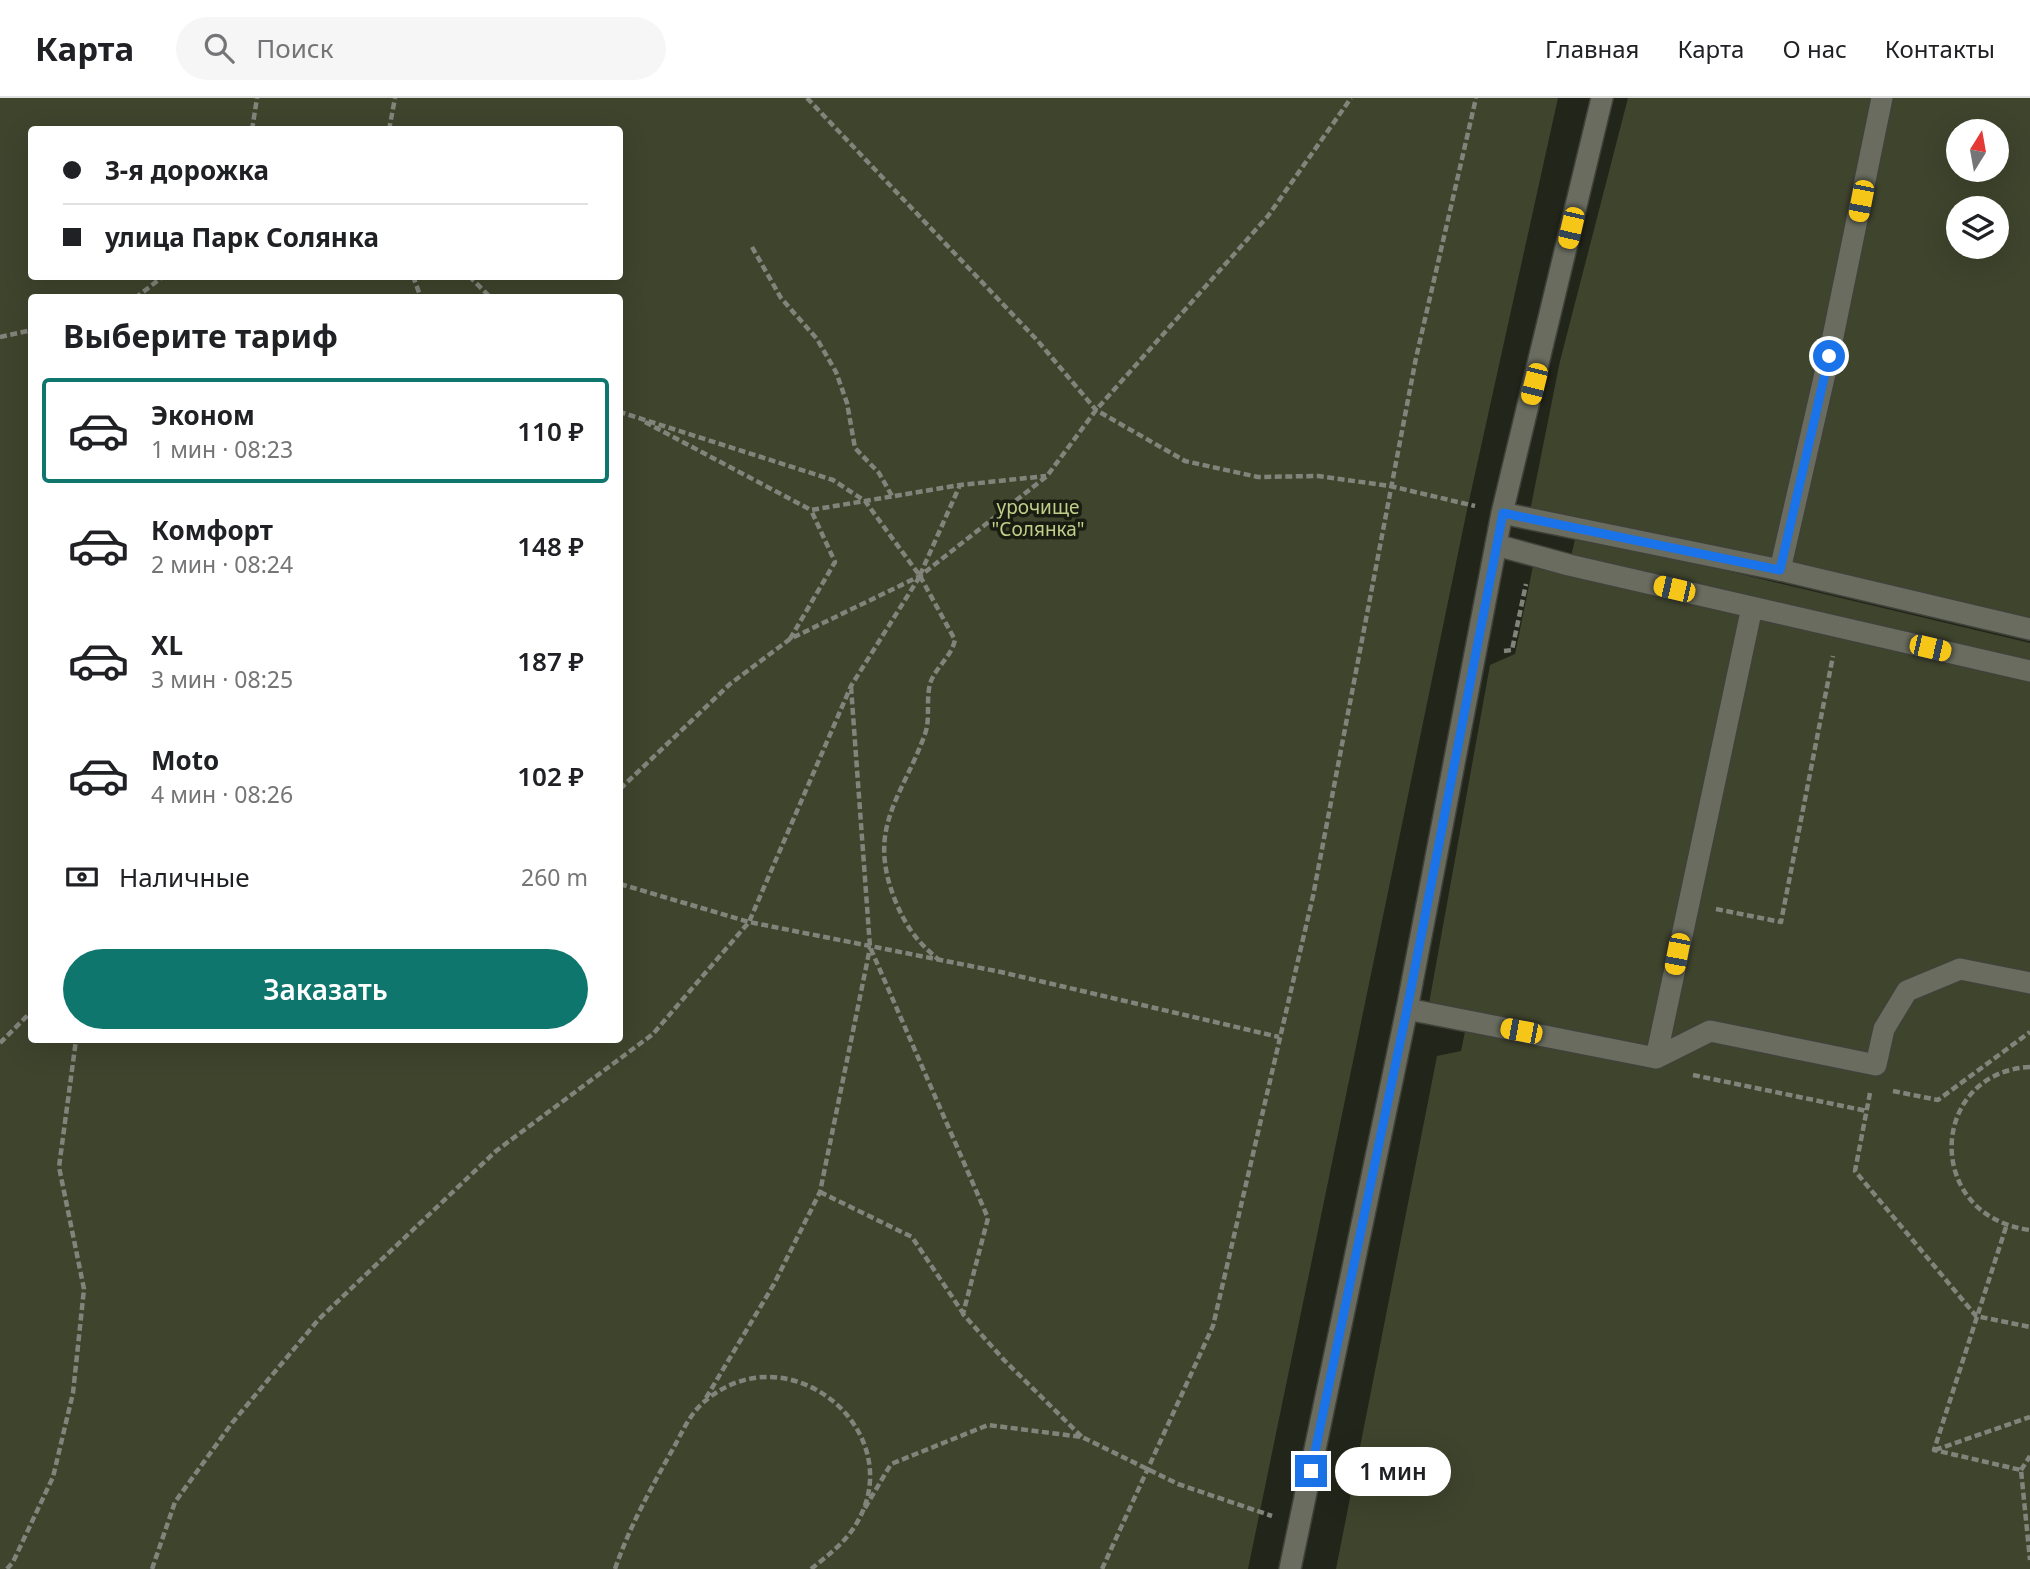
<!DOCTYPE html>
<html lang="ru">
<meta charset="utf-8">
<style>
:root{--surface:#fff;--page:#f6f6f6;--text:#202124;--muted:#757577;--line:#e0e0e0;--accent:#0f766e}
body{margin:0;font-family:"Noto Sans",sans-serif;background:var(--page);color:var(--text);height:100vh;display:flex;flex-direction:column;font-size:26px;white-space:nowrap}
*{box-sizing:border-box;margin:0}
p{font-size:23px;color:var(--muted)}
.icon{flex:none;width:38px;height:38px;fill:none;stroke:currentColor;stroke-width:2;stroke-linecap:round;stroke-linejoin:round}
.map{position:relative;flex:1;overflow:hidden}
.side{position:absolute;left:28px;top:196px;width:595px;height:749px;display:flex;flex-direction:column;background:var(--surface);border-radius:7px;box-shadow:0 7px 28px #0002}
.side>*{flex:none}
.top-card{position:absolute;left:28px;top:28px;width:595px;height:154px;border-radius:7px;box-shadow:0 7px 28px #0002;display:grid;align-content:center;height:154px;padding:0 35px;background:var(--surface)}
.needle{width:46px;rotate:11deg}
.tools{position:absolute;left:1946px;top:21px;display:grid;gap:14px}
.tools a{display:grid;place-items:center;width:63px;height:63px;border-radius:50%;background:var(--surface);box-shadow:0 7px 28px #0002;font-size:35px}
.end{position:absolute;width:32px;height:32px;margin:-16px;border:9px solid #1a73e8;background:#fff;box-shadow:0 0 0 4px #fff}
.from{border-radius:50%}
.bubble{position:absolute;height:49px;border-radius:24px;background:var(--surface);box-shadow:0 7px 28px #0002;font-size:23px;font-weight:600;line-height:49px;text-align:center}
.car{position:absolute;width:21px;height:42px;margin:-21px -10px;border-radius:9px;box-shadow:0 0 5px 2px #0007;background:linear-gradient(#f5c518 24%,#345 0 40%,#f5c518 0 76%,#345 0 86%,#f5c518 0)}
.top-card b{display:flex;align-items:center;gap:24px;height:66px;font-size:26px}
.top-card b+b{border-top:2px solid var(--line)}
.top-card i{width:18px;height:18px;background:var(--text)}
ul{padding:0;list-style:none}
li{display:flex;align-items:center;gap:21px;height:105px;margin:0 14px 10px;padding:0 21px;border:4px solid transparent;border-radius:7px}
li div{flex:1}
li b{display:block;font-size:26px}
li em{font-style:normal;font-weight:600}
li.selected{border-color:var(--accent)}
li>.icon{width:63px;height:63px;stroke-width:1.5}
h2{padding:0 35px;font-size:32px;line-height:84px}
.pay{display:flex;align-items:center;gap:18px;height:77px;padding:0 35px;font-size:26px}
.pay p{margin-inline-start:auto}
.cta{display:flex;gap:14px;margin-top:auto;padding:14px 35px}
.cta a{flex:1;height:80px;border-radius:42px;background:var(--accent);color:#fff;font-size:28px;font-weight:600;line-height:80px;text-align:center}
header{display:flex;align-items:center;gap:42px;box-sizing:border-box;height:98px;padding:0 35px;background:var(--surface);border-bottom:2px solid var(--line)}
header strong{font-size:33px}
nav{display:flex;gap:38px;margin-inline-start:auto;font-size:24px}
.search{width:490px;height:63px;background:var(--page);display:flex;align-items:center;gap:18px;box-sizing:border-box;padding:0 24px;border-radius:38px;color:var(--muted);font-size:26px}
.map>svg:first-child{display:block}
.green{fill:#3f442d;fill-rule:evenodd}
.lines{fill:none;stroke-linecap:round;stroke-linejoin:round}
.lane-casing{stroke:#40423a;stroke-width:24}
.street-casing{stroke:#40423a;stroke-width:24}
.path{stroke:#82847b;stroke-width:4.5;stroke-dasharray:7 3.5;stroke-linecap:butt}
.lane{stroke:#696c5f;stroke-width:21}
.street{stroke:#696c5f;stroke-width:21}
.route{stroke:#1a73e8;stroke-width:9}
.labels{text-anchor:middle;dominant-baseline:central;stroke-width:7;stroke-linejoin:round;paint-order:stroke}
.park-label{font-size:19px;fill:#bfcf8a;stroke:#191c11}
</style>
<header>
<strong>Карта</strong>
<div class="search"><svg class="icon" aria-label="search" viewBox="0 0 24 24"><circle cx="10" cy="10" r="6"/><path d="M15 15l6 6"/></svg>Поиск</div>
<nav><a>Главная</a><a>Карта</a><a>О нас</a><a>Контакты</a></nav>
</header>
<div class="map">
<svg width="2030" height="1471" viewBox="0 0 2030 1471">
<rect width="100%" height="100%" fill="#22251a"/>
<!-- green -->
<path class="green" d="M0,0H1558L1467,412L1248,1471H0ZM32,32H620V178H32ZM32,200H620V942H32Z
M1628,0H2030V528L1529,418L1560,263ZM1958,33H1997V72H1958ZM1958,110H1997V149H1958Z
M1576,437L2030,545V1471H1336L1437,958L1461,953L1468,919L1428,911L1490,567L1515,556L1533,468L1567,476Z"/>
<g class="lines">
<!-- lane casing -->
<g class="lane-casing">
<path id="lane" d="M1496,447L1569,467L2030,573
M1780,472L1829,258L1882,0
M1407,911L1656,960L1752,509
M1656,960L1710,933L1876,967L1884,931L1907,893L1960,871L2030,885"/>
</g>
<!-- street casing -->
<g class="street-casing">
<path id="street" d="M1502,415L1780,472L2030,531
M1290,1471L1407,911L1502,415L1602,0"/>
</g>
<!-- path -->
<path class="path" d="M807,0L1037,242L1096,312L1185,363L1258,379L1318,378L1390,388L1475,408
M252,32L257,0
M389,32L395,0
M752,149L781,200L817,241L836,274L847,305L855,350L879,375L892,398
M413,178L421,200
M469,178L491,200
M135,200L164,178
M0,239L32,232
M645,324L811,412L960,387L1046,378
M920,477L960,387
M920,478L955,542C951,559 937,568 931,583C925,600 931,619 925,636C902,700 866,729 895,802C905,827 917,844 938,861
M790,541L835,464L811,412
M1504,553L1512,552L1526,486
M851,589L870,849L988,1120L963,1216L1004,1262L1082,1339
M620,691L730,586L790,541L920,478L1047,378L1096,312L1268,118L1351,0
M620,786L749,824L1001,874L1279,939
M1716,811L1781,824L1833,558
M0,945L32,913
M2030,969C1929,974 1922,1118 2030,1132
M1693,977L1867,1013
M1893,993L1938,1002L2030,934
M1870,995L1855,1073L1976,1218L2030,1229
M820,1094L912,1139L963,1215
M2006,1129L1934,1352L2021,1372L2030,1462
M706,1300L774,1186L820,1094L870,850
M1935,1352L2030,1319
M2021,1372L2030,1358
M865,1410L891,1366L988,1327L1082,1339L1178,1386L1272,1418
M7,1471L13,1464L53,1379L73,1295L84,1191L59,1069L76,942
M152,1471L175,1404L232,1325L319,1221L496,1053L653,936L749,824L851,588L920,478L865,403L833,382L620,314
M615,1471C629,1430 649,1394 670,1356C681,1338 688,1317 705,1303C791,1230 916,1338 853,1431C842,1447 826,1459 811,1471
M1102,1471L1213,1228L1313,798L1416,260L1476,0"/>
<!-- lane -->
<use href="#lane" class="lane"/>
<!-- street -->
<use href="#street" class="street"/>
</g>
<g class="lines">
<!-- route -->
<path class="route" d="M1311,1373L1407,911L1503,415L1780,472L1829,258"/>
</g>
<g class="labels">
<!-- park labels -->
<g class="park-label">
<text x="1038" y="409">урочище<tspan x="1038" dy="22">"Солянка"</tspan></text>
</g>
</g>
</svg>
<div class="tools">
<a><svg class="needle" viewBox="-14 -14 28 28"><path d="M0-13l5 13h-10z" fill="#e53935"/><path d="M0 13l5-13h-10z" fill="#757577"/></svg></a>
<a><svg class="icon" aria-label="layers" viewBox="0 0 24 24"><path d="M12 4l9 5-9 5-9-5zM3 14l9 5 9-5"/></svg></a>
</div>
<i class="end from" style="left:1829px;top:258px"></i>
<i class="end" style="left:1311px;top:1373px"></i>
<div class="bubble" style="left:1335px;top:1349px;width:116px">1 мин</div>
<i class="car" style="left:1861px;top:103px;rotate:191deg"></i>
<i class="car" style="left:1571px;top:130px;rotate:193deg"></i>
<i class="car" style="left:1534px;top:286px;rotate:194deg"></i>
<i class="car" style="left:1674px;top:491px;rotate:283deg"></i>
<i class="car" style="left:1930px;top:550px;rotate:103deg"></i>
<i class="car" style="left:1677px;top:856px;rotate:191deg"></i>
<i class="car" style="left:1521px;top:933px;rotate:281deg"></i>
<div class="top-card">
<b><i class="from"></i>3-я дорожка</b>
<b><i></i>улица Парк Солянка</b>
</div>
<section class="side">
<h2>Выберите тариф</h2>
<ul>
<li class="selected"><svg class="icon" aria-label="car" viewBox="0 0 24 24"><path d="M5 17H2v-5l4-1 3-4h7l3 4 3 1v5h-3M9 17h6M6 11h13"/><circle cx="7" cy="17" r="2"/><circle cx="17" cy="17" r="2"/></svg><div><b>Эконом</b><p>1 мин · 08:23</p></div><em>110 ₽</em></li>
<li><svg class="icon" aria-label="car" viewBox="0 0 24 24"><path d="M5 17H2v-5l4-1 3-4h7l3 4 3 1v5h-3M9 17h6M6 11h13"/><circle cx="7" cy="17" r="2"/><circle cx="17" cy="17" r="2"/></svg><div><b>Комфорт</b><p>2 мин · 08:24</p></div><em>148 ₽</em></li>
<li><svg class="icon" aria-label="car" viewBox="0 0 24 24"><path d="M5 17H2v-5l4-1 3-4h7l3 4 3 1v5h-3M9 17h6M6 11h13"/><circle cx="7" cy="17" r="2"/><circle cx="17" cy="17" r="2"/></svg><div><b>XL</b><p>3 мин · 08:25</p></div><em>187 ₽</em></li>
<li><svg class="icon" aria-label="car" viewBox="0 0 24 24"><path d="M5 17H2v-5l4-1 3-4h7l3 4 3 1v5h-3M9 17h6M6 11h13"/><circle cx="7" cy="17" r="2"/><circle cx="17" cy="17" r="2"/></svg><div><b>Moto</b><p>4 мин · 08:26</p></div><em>102 ₽</em></li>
</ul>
<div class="pay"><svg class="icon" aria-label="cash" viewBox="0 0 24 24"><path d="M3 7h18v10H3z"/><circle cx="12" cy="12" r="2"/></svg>Наличные<p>260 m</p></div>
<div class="cta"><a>Заказать</a></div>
</section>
</div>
